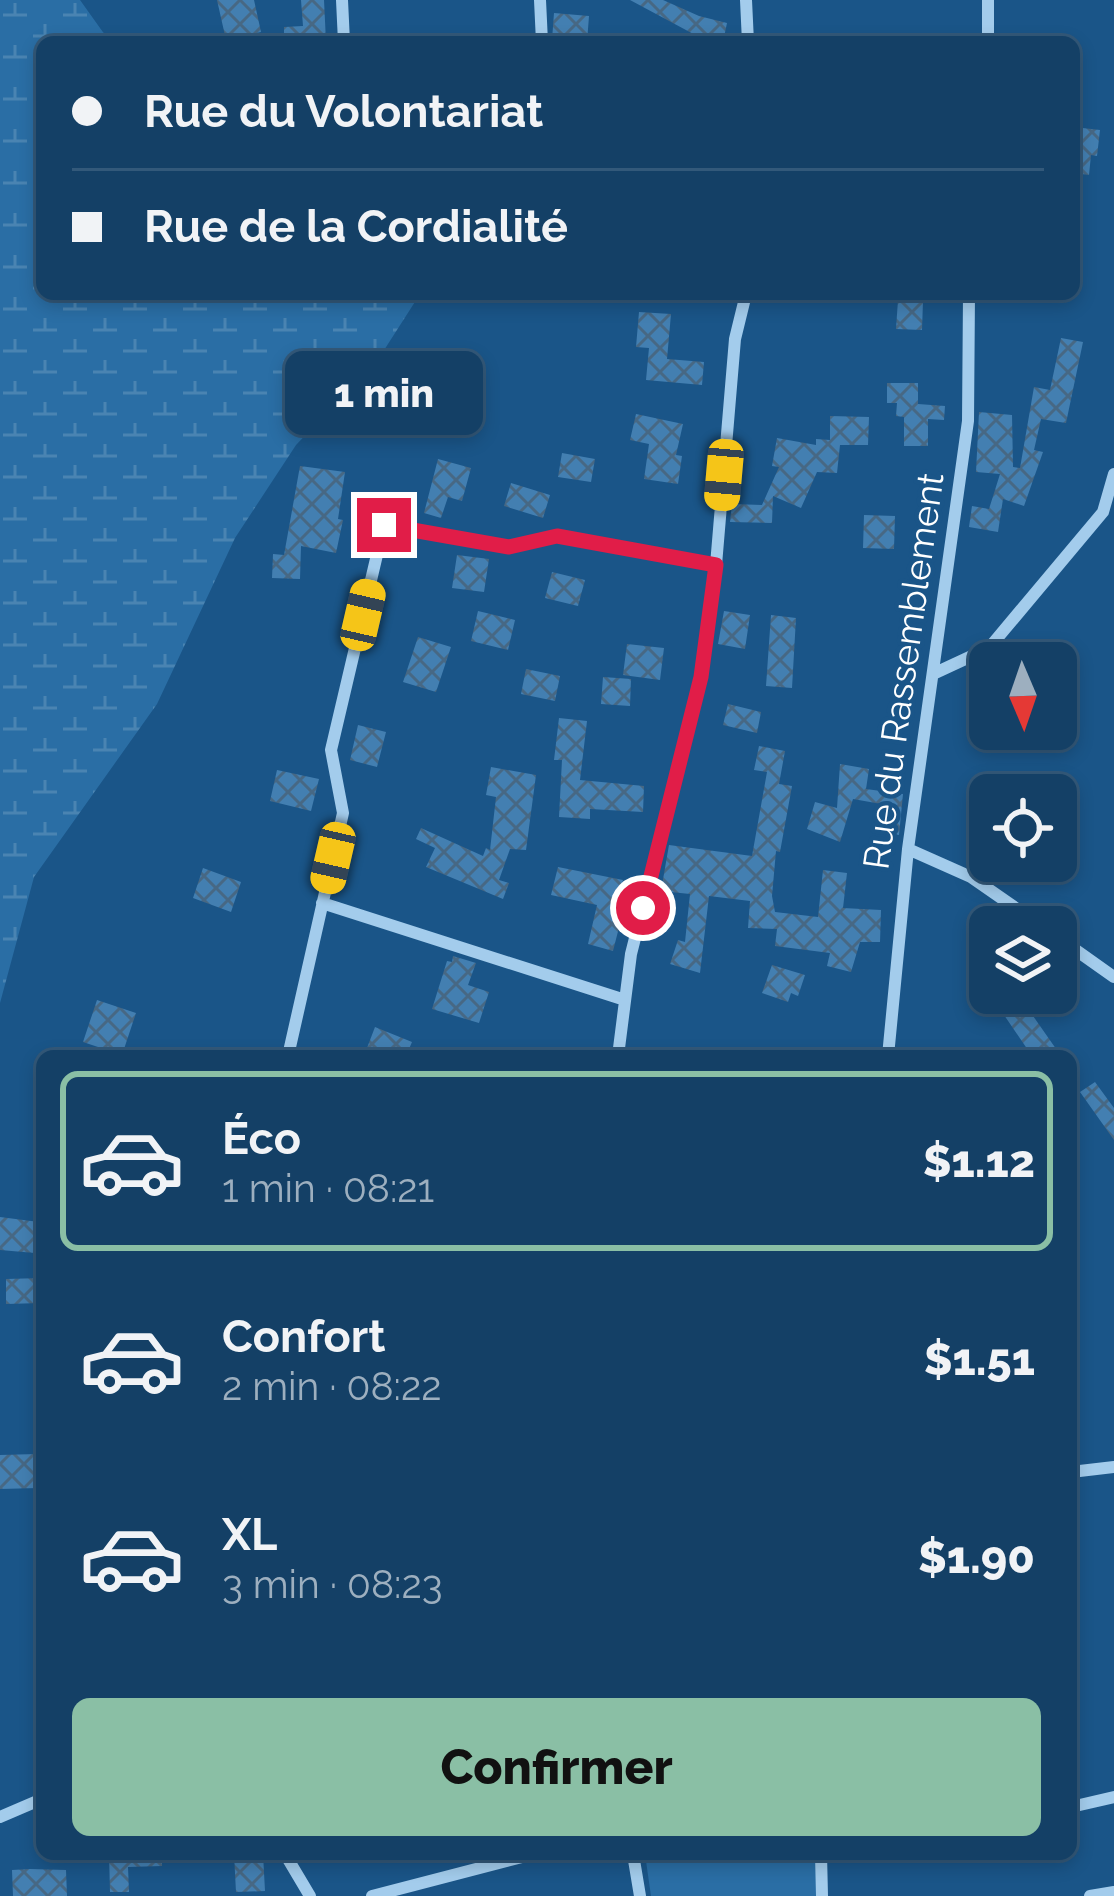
<!DOCTYPE html>
<html lang="fr">
<meta charset="utf-8">
<style>
:root{--surface:#144066;--page:#1d476c;--text:#f1f3f6;--muted:#9dafbf;--line:#33597a;--accent:#8abfa5}
body{margin:0;font-family:Raleway,sans-serif;background:var(--page);color:var(--text);height:100vh;display:flex;flex-direction:column;font-size:45px;white-space:nowrap}
*{box-sizing:border-box;margin:0}
p{font-size:39px;color:var(--muted)}
.icon{flex:none;width:66px;height:66px;fill:none;stroke:currentColor;stroke-width:2;stroke-linecap:round;stroke-linejoin:round}
.map{position:relative;flex:1;overflow:hidden}
.sheet{position:absolute;left:36px;top:1050px;width:1041px;height:810px;display:flex;flex-direction:column;background:var(--surface);border-radius:18px;box-shadow:0 6px 18px #0003,0 0 0 3px var(--line)}
.sheet>*{flex:none}
.hud{position:absolute;left:36px;top:36px;width:1044px;height:264px;border-radius:18px;box-shadow:0 6px 18px #0003,0 0 0 3px var(--line);display:grid;align-content:center;height:264px;padding:0 36px;background:var(--surface)}
.needle{width:78px;rotate:178deg}
.controls{position:absolute;left:969px;top:642px;display:grid;gap:24px}
.controls a{display:grid;place-items:center;width:108px;height:108px;border-radius:18px;background:var(--surface);box-shadow:0 6px 18px #0003,0 0 0 3px var(--line);font-size:60px}
.end{position:absolute;width:54px;height:54px;margin:-27px;border:15px solid #e11d48;background:#fff;box-shadow:0 0 0 6px #fff}
.from{border-radius:50%}
.bubble{position:absolute;height:84px;border-radius:18px;background:var(--surface);box-shadow:0 6px 18px #0003,0 0 0 3px var(--line);font-size:39px;font-weight:800;line-height:84px;text-align:center}
.car{position:absolute;width:36px;height:72px;margin:-36px -18px;border-radius:15px;box-shadow:0 0 9px 3px #0007;background:linear-gradient(#f5c518 24%,#345 0 40%,#f5c518 0 76%,#345 0 86%,#f5c518 0)}
.hud b{display:flex;align-items:center;gap:42px;height:114px;font-size:45px}
.hud b+b{border-top:3px solid var(--line)}
.hud i{width:30px;height:30px;background:var(--text)}
ul{padding:21px 0 0;list-style:none}
li{display:flex;align-items:center;gap:36px;height:180px;margin:0 24px 18px;padding:0 12px;border:6px solid transparent;border-radius:18px}
li div{flex:1}
li b{display:block;font-size:45px}
li em{font-style:normal;font-weight:800}
li.on{border-color:var(--accent)}
li>.icon{width:108px;height:108px;stroke-width:1.5}
.cta{display:flex;gap:24px;margin-top:auto;padding:24px 36px}
.cta a{flex:1;height:138px;border-radius:18px;background:var(--accent);color:#111;font-size:48px;font-weight:800;line-height:138px;text-align:center}
.map>svg:first-child{display:block}
.wetland{fill:url(#wetland-marsh)}
.park{fill:#2a6ea5}
.building{fill:url(#building-cross-hatch)}
.lines{fill:none;stroke-linecap:round;stroke-linejoin:round}
.street{stroke:#a3ccec;stroke-width:12}
.route{stroke:#e11d48;stroke-width:15}
.labels{text-anchor:middle;dominant-baseline:central;stroke-width:9;stroke-linejoin:round;paint-order:stroke}
.street-label{font-size:36px;fill:#fff;stroke:#1a5588}
</style>
<div class="map">
<svg width="1114" height="1896" viewBox="0 0 1114 1896">
<defs>
<pattern id="wetland-marsh" width="20" height="14" patternUnits="userSpaceOnUse" patternTransform="scale(3)"><rect width="20" height="14" fill="#2a6ea5"/><path d="M1 5h8M5 5V1M11 12h8M15 12V8" fill="none" stroke="#4a84b2"/></pattern>
<pattern id="building-cross-hatch" width="8" height="8" patternUnits="userSpaceOnUse" patternTransform="scale(3)"><rect width="8" height="8" fill="#437fb1"/><path d="M0 0l8 8M0 8l8-8" fill="none" stroke="#476884"/></pattern>
</defs>
<rect width="100%" height="100%" fill="#1a5588"/>
<!-- wetland -->
<path class="wetland" d="M0,0H80L110,42H42V294H420L379,358L296,445L235,538L157,704L34,877L0,1003Z"/>
<!-- park -->
<path class="park" d="M645,1854H820L817,1896H651Z"/>
<!-- building -->
<path class="building" d="M217,0H254L261,32L226,40Z
M301,0H324L326,42H284V27L303,26Z
M630,0H663L699,16L727,23L723,42H698L699,37Z
M554,13L589,16L587,42L552,40Z
M1074,127L1100,130L1097,156L1091,155L1089,175L1074,173Z
M898,300L923,301L922,330L896,329Z
M639,312L671,314L667,359L704,362L702,385L646,380L649,348L636,347Z
M1061,338L1083,342L1066,423L1041,419L1034,450L1043,452L1024,506L1003,499L998,532L969,527L972,506L989,509L1000,474L976,472L979,412L1012,415L1013,467L1020,468L1034,387L1050,390Z
M887,383H918V404L945,406L944,420L928,419V446H904V417L896,416L897,403H887Z
M636,414L683,424L676,455L682,456L678,484L644,479L649,444L630,440Z
M830,416L869,417L868,445H840L837,473L817,472L801,508L773,496L772,523L730,522L732,504L762,505L779,467L772,466L777,438L816,445V439L830,440Z
M562,453L595,459L591,482L558,477Z
M438,459L471,468L462,501L448,497L441,518L424,513Z
M300,466L345,472L338,519L343,520L336,553L301,546L300,579L272,578L273,554L284,555Z
M511,483L550,495L543,518L504,506Z
M864,515L895,516L894,549L863,548Z
M457,555L489,559L484,592L452,588Z
M552,572L585,580L578,606L545,598Z
M478,611L515,620L508,650L471,641Z
M724,611L750,615L745,649L718,644Z
M771,615L796,618L792,688L766,686Z
M418,637L451,647L436,692L403,682Z
M627,644L664,648L660,680L623,675Z
M526,669L560,676L555,701L521,694Z
M603,677L631,679L630,706L601,704Z
M728,704L761,712L757,733L723,725Z
M559,718L587,721L580,780L644,786L643,812L590,809V819L559,817L562,760H554Z
M358,725L386,732L377,767L350,760Z
M759,746L785,751L779,784L792,786L780,852L776,851L772,896L775,912L818,917L823,870L847,873L843,908L881,910L880,942H860L851,972L827,966L830,953L775,946L777,929L748,928L750,901L709,896L700,973L670,964L678,940L685,942L690,894L661,891L669,845L752,856L767,772L754,770Z
M840,764L869,769L866,789L903,794L899,835L882,832L887,805L853,799L840,842L807,829L815,802L837,808Z
M491,767L536,775L526,850L510,849L499,880L509,883L503,899L426,867L435,848L416,839L421,828L483,856L486,848L490,850L496,797L486,795Z
M277,770L319,779L311,811L270,801Z
M558,867L623,880L620,890L628,892L613,951L588,944L597,905L551,895Z
M203,868L241,882L231,912L193,898Z
M453,956L476,963L468,985L489,992L479,1023L432,1009L447,961L452,962Z
M772,965L805,975L798,996L791,993L788,1002L762,993Z
M989,993H1017L1061,1056H1032Z
M97,1000L136,1013L122,1055L83,1042Z
M375,1027L412,1042L406,1056H388L367,1048Z
M1095,1082L1114,1108V1140L1080,1092Z
M0,1217L39,1222L35,1253L0,1250Z
M42,1278V1303L6,1304V1279Z
M37,1454L38,1488L0,1489V1455Z
M109,1854H162V1866L128,1867L129,1892H110Z
M234,1854H263L265,1891L236,1892Z
M30,1869L66,1870L67,1896H13L12,1870Z"/>
<g class="lines">
<!-- street -->
<path class="street" d="M342,0L344,42
M540,0L542,42
M746,0L748,42
M988,0V42
M933,674L989,648L1103,512L1114,474
M908,849L971,877L1043,927
M322,903L625,1000
M1056,936L1114,977
M288,1056L343,813L331,750L384,525L509,547L557,536L716,565
M618,1056L631,954L701,677L716,565L735,339L746,294
M888,1056L908,849L968,421L969,294
M1071,1472L1114,1467
M41,1608H42
M1071,1807L1114,1797
M0,1817L42,1799
M285,1854L310,1896
M633,1854L640,1896
M821,1854L822,1896
M821,1856L841,1854
M372,1896L526,1856L549,1854
M1090,1896L1114,1892"/>
</g>
<g class="lines">
<!-- route -->
<path class="route" d="M384,525L509,547L557,536L716,565L701,677L643,908"/>
</g>
<g class="labels">
<!-- street labels -->
<g class="street-label">
<text transform="translate(903 671) rotate(-82)">Rue du Rassemblement</text>
</g>
</g>
</svg>
<div class="controls">
<a><svg class="needle" viewBox="-14 -14 28 28"><path d="M0-13l5 13h-10z" fill="#e53935"/><path d="M0 13l5-13h-10z" fill="#9dafbf"/></svg></a>
<a><svg class="icon" aria-label="locate" viewBox="0 0 24 24"><circle cx="12" cy="12" r="6"/><path d="M12 2v4M12 18v4M2 12h4M18 12h4"/></svg></a>
<a><svg class="icon" aria-label="layers" viewBox="0 0 24 24"><path d="M12 4l9 5-9 5-9-5zM3 14l9 5 9-5"/></svg></a>
</div>
<i class="end from" style="left:643px;top:908px"></i>
<i class="end" style="left:384px;top:525px"></i>
<div class="bubble" style="left:285px;top:351px;width:198px">1 min</div>
<i class="car" style="left:724px;top:475px;rotate:185deg"></i>
<i class="car" style="left:363px;top:615px;rotate:13deg"></i>
<i class="car" style="left:333px;top:858px;rotate:193deg"></i>
<div class="hud">
<b><i class="from"></i>Rue du Volontariat</b>
<b><i></i>Rue de la Cordialité</b>
</div>
<section class="sheet">
<ul>
<li class="on"><svg class="icon" aria-label="car" viewBox="0 0 24 24"><path d="M5 17H2v-5l4-1 3-4h7l3 4 3 1v5h-3M9 17h6M6 11h13"/><circle cx="7" cy="17" r="2"/><circle cx="17" cy="17" r="2"/></svg><div><b>Éco</b><p>1 min · 08:21</p></div><em>$1.12</em></li>
<li><svg class="icon" aria-label="car" viewBox="0 0 24 24"><path d="M5 17H2v-5l4-1 3-4h7l3 4 3 1v5h-3M9 17h6M6 11h13"/><circle cx="7" cy="17" r="2"/><circle cx="17" cy="17" r="2"/></svg><div><b>Confort</b><p>2 min · 08:22</p></div><em>$1.51</em></li>
<li><svg class="icon" aria-label="car" viewBox="0 0 24 24"><path d="M5 17H2v-5l4-1 3-4h7l3 4 3 1v5h-3M9 17h6M6 11h13"/><circle cx="7" cy="17" r="2"/><circle cx="17" cy="17" r="2"/></svg><div><b>XL</b><p>3 min · 08:23</p></div><em>$1.90</em></li>
</ul>
<div class="cta"><a>Confirmer</a></div>
</section>
</div>
